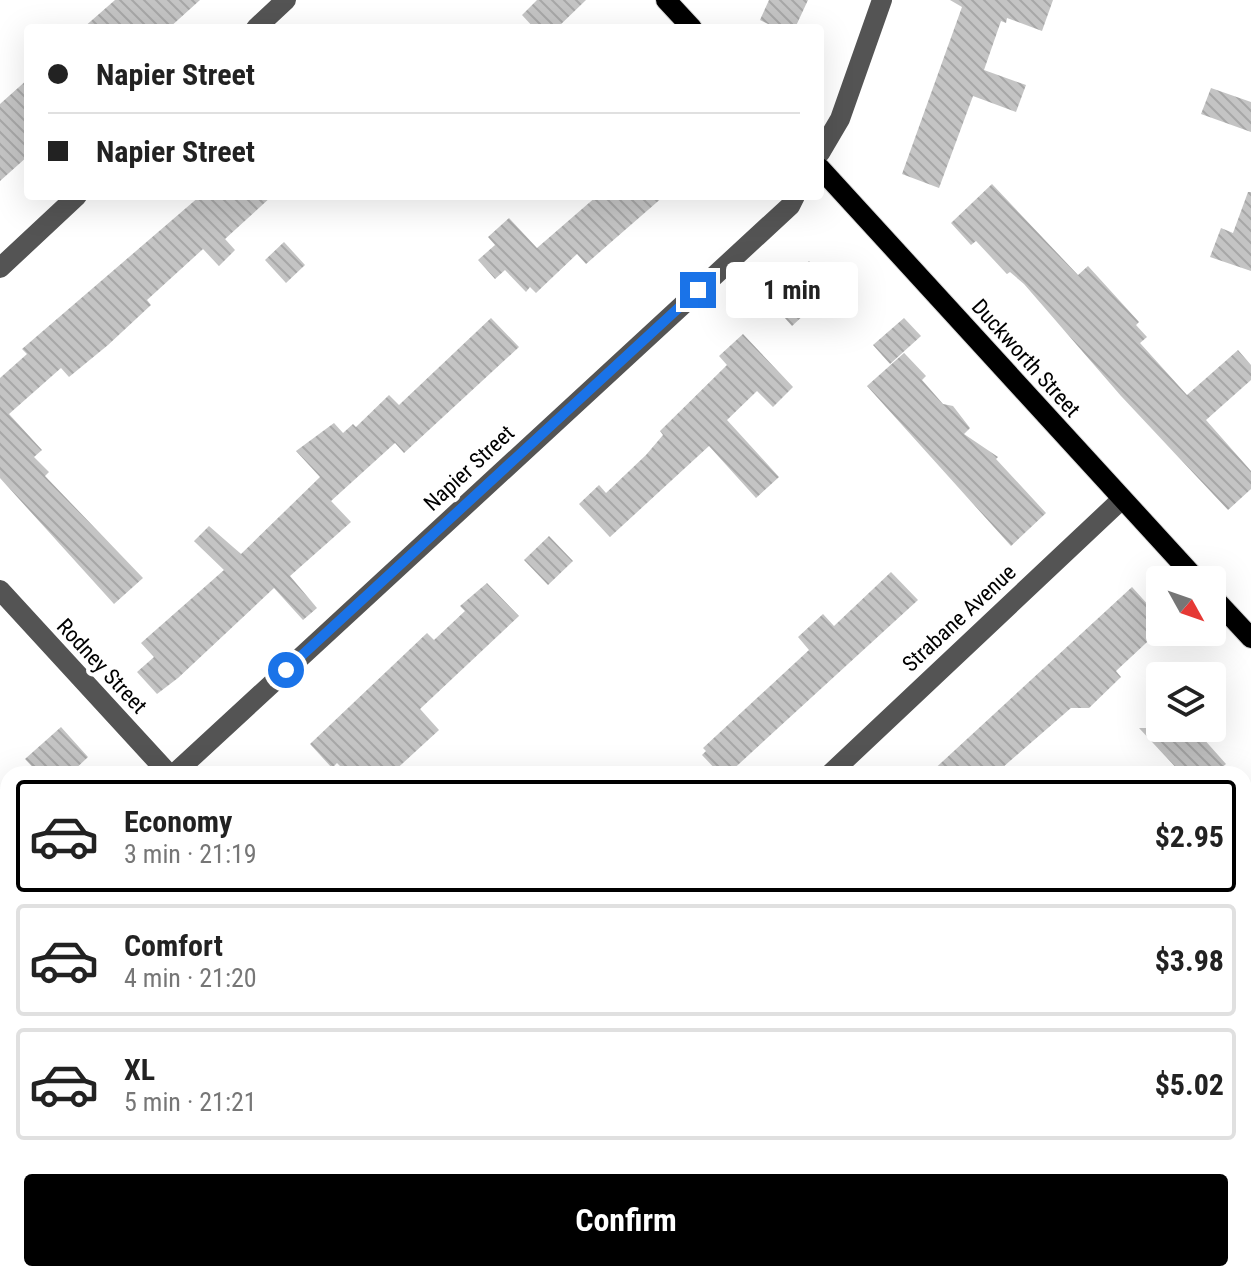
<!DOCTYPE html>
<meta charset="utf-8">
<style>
:root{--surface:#fff;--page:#f2f2f2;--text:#222;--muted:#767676;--line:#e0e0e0;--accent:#000}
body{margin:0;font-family:"Roboto Condensed",sans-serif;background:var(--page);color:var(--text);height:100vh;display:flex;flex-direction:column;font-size:30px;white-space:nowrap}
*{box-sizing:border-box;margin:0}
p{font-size:26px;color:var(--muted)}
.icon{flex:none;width:44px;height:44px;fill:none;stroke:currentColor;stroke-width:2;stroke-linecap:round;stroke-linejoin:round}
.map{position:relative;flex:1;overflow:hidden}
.drawer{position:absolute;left:0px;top:766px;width:1252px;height:516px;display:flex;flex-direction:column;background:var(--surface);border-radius:24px 24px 0 0;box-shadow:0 8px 32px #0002}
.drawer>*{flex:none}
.top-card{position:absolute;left:24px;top:24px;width:800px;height:176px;border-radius:8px;box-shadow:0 8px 32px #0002;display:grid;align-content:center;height:176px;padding:0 24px;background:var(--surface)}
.needle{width:52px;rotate:130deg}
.controls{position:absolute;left:1146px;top:566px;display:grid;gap:16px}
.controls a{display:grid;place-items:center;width:80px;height:80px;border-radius:8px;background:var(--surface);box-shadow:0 8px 32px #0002;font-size:40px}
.end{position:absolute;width:36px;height:36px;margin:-18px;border:10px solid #1a73e8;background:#fff;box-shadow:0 0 0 4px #fff}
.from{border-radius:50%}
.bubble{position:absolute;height:56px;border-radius:8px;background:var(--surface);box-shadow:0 8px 32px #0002;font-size:26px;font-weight:700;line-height:56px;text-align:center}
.top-card b{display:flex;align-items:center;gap:28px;height:76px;font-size:30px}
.top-card b+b{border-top:2px solid var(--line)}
.top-card i{width:20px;height:20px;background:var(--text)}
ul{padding:14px 0 0;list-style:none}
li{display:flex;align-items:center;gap:24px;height:112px;margin:0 16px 12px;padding:0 8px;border:4px solid var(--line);border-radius:8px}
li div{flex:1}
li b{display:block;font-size:30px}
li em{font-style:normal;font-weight:700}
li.selected{border-color:var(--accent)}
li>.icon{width:72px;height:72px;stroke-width:1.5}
.cta{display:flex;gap:16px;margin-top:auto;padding:16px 24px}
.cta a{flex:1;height:92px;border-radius:8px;background:var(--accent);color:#fff;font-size:32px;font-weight:700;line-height:92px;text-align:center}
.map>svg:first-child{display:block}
.building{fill:url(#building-back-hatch)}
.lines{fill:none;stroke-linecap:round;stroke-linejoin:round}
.major-casing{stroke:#dbdbdb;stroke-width:22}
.minor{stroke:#545454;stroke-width:20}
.major{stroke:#000;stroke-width:20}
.route{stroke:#1a73e8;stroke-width:10}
.labels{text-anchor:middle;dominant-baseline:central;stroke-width:8;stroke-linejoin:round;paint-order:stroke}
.street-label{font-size:22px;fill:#000;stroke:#fff}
</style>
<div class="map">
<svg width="1251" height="1282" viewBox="0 0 1251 1282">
<defs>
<pattern id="building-back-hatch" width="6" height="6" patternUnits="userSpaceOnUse" patternTransform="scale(2)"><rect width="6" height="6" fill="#c4c4c4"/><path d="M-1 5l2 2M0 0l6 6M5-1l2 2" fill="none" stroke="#a7a7a7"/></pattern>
</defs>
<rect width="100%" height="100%" fill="#fff"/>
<!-- building -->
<path class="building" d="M115,0H200L169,28H83Z
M537,0H586L557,28H534L522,15Z
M769,0H808L795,28H776L760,20Z
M950,0H1053L1042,31L1007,18L1006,23L1001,21L984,70L1026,85L1016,112L973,96L939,188L902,174L962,7Z
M28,79V156L0,181V104Z
M1211,88L1251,102V132L1201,114Z
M992,184L1078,275L1088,266L1139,322L1136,325L1147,337L1140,343L1187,395L1238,350L1251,365V380L1206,420L1251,471V489L1228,510L1121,396L1024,284L1010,272L1007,274L976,241L971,245L951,223Z
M1248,192H1251V271L1210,257L1221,228L1233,233Z
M200,196H272L225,239L235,250L219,266L203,249L147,300L151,305L108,345L69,377L61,368L9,414L42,450L34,457L49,472L45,476L143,578L114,604L0,478V378L27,354L22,349Z
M597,196H664L586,264L577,254L536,293L530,287L526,292L505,270L495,279L478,260L495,245L488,237L509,218L537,248Z
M284,242L305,265L286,283L265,260Z
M809,261L834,287L792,326L768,299Z
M491,318L519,347L404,453L395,443L331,501L351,522L290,576L317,608L303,620L274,588L178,678L157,694L137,672L154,657L141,643L224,570L194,541L209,526L241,554L320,477L296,451L334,423L343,433L353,424L356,427L389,395L399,405Z
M904,318L921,336L890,364L873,345Z
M743,334L793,387L773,407L757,391L727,420L779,477L756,498L709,446L610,537L579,504L599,485L606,493L646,455L663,435L660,431L727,365L719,356Z
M904,353L926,376L922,380L943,404L953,406L970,428L964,434L998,457L996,459L1046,513L1011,546L867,386Z
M549,536L573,561L548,585L524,560Z
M891,572L918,600L728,774H720L702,755L706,751L703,748L809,650L798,637L823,614L834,626Z
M487,583L519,616L420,709L439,730L391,774H348L337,763L332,768L310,744L427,633L434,640L465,611L460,606Z
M1132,587L1160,618V630L1116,671L1121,677L1089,708H1071L995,774H929Z
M61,727L88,757L70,774H39L25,759Z
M1139,728H1194L1226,764L1214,774H1182Z"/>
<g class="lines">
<!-- major casing -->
<g class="major-casing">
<path id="major" d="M666,0L692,28
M820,168L1197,580
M1212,596L1251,638"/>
</g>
<!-- minor -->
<path class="minor" d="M256,28L286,0
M820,153L840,119L882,0
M0,268L77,196
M0,590L169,774
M174,774L790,206L795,196
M830,774L1122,499
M0,935L8,927
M1244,1218L1251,1212
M626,1274L633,1282
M356,1282L365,1274
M1174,1282L1183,1274"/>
<!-- major -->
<use href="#major" class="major"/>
</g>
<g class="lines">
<!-- route -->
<path class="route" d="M286,670L698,290"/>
</g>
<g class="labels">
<!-- street labels -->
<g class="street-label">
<text transform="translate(1026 358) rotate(48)">Duckworth Street</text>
<text transform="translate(469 468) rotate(-43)">Napier Street</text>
<text transform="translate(959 618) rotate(-43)">Strabane Avenue</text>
<text transform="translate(102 666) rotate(47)">Rodney Street</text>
</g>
</g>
</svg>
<div class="controls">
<a><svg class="needle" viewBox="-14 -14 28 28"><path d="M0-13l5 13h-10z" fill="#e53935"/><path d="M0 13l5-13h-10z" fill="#767676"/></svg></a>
<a><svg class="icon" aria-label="layers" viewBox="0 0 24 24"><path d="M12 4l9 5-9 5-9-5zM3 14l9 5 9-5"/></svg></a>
</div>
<i class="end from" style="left:286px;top:670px"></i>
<i class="end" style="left:698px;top:290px"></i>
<div class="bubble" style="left:726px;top:262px;width:132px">1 min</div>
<div class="top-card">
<b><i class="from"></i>Napier Street</b>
<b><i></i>Napier Street</b>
</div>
<section class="drawer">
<ul>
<li class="selected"><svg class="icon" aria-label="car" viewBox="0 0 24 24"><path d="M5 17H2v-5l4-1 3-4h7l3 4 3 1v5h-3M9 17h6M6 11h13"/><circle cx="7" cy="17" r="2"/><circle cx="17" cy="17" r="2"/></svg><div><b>Economy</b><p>3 min · 21:19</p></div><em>$2.95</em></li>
<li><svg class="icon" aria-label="car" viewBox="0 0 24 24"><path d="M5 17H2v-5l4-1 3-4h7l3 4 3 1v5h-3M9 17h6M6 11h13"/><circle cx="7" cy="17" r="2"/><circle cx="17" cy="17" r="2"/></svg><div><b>Comfort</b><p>4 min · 21:20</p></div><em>$3.98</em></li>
<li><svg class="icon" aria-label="car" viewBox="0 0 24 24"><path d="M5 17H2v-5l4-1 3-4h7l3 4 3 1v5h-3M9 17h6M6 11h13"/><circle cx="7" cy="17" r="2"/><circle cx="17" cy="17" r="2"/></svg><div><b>XL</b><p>5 min · 21:21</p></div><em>$5.02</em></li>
</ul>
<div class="cta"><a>Confirm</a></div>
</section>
</div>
